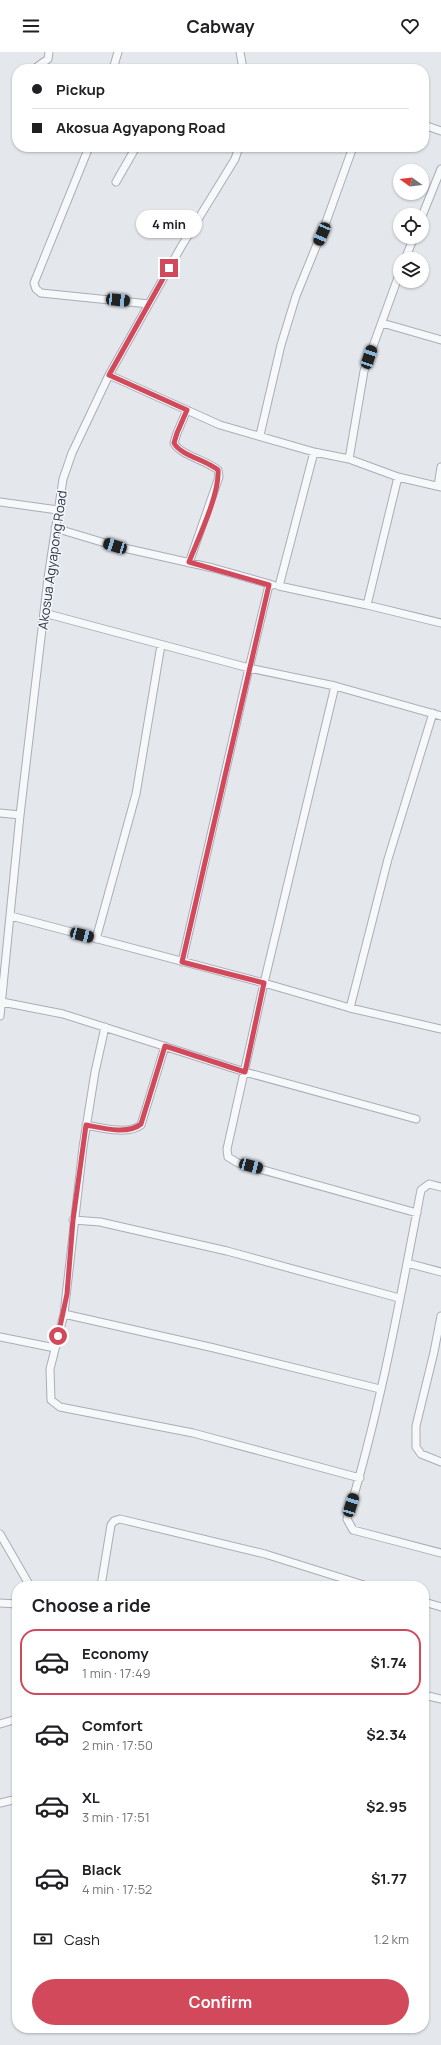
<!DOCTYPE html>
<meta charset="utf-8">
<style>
:root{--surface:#fff;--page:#f6f6f6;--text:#202124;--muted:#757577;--line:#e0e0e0;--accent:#d1495b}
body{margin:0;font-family:Manrope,sans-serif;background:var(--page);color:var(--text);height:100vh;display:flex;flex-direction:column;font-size:15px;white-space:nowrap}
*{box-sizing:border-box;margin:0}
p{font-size:13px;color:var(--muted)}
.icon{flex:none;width:22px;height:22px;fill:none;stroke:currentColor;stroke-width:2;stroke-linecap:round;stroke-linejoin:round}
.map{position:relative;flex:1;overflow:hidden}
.side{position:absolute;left:12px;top:1529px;width:417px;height:452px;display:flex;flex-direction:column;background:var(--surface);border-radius:16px;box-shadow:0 1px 3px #0004}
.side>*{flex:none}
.guide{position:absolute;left:12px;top:12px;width:417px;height:88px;border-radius:16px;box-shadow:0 1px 3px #0004;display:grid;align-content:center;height:88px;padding:0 20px;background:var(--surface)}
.needle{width:26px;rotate:285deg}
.controls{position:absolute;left:393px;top:112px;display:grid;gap:8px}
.controls a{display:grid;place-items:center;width:36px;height:36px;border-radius:50%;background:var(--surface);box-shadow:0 1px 3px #0004;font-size:20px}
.end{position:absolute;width:18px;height:18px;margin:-9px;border:5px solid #d1495b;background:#fff;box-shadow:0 0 0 2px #fff}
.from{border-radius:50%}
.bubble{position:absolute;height:28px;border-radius:14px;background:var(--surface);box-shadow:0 1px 3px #0004;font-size:13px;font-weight:700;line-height:28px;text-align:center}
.car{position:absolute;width:12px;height:24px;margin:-12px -6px;border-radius:5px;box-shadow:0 0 3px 1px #0007;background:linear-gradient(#222 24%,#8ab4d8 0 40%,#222 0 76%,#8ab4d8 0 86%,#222 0)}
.guide b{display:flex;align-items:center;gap:14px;height:38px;font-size:15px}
.guide b+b{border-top:1px solid var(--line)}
.guide i{width:10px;height:10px;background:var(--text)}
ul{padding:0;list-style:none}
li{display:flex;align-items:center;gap:12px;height:66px;margin:0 8px 6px;padding:0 12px;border:2px solid transparent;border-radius:16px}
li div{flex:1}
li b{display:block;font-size:15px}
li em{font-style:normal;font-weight:700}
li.current{border-color:var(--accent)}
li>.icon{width:36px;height:36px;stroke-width:1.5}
h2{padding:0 20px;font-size:18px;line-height:48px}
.pay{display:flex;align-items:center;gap:10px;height:44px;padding:0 20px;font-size:15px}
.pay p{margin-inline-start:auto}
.action{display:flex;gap:8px;margin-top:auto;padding:8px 20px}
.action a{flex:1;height:46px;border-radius:24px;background:var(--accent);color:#fff;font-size:16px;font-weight:700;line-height:46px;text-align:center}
header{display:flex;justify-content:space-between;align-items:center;height:52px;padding:0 20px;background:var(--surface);font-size:18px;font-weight:700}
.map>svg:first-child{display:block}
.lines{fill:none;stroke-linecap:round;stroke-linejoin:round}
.street-casing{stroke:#a9aeb7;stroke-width:9}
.street{stroke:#f7f8fa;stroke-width:7}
.route{stroke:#d1495b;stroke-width:5}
.labels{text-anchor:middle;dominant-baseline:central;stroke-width:3;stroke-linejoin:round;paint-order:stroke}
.street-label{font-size:13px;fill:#2b3445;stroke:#f4f6f9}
</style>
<header><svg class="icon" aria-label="menu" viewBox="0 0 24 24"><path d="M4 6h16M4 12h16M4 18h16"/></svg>Cabway<svg class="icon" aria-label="heart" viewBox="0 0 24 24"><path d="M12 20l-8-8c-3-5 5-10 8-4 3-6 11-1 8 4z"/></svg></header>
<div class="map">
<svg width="441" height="1993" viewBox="0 0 441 1993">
<rect width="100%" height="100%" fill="#e4e7ec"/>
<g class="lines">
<!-- street casing -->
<g class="street-casing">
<path id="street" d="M240,0L243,17
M34,17L48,7L49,0
M113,17L118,0
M424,73L441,79
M17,74V73
M89,95L34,231L36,237L41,241L149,252
M116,130L136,95
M422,164L441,117
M405,207L414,185
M382,271L441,288
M109,323L220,373L314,400L349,407L398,425L441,435
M187,358L177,381L174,391C180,403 206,408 218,418L219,425L189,511
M260,383L281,293L296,244L326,170L353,95
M314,400L279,534L367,553L441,571
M349,407L364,319L400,220
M438,434L441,415
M0,450L58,458
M55,476L115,494L213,516L273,533
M367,553L398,425
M44,561L249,616L269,533
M335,634L264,931L227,1097L228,1105L238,1111L417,1161
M0,761L20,763
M11,864L264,931L350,956L441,977
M96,887L136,742L161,593
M182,910L249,616L335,634L441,664
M2,950L63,962L245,1020L416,1067
M350,956L388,807L433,661
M0,964L20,763L48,526L63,427L72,401L109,323L181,195L235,107L239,95
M105,975L95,1020L83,1095L64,1262L50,1317L51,1348L60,1355L193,1381L360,1426
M86,1073C102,1076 128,1083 141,1073L165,994
M441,1135L429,1132L421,1138C400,1248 380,1359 347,1467L353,1478L441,1501
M73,1168L100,1170L227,1199L399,1246
M407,1211L441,1220
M64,1262L214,1296L380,1337
M441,1264L434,1300L416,1374V1395L421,1402L441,1410
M0,1285L55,1296
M0,1482L30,1534
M101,1534L111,1473L114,1469L120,1467L265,1502L367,1534
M424,1550L441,1555
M0,1551L17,1552
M424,1643L441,1647
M0,1672L17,1667
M0,1751L17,1747"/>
</g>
<!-- street -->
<use href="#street" class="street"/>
</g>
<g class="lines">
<!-- route -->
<path class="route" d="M58,1284L67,1242L73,1168L86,1073C102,1076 128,1083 141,1072L165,994L245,1020L264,931L182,910L269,533L189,510C198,487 220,441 218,418C206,408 180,403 174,391L177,381L187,358L109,323L169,216"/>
</g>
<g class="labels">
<!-- street labels -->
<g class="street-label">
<text transform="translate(52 508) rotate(-82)">Akosua Agyapong Road</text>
</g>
</g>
</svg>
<div class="controls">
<a><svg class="needle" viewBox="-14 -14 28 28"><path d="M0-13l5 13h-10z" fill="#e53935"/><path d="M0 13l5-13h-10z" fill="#757577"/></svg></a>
<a><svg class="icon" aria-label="locate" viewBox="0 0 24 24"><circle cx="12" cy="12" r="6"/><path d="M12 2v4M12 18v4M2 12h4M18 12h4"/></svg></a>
<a><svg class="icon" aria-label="layers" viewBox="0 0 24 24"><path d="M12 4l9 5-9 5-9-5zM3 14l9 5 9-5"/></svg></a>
</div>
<i class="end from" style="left:58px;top:1284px"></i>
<i class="end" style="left:169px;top:216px"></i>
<div class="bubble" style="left:136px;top:158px;width:66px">4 min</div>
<i class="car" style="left:322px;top:182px;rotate:203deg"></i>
<i class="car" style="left:118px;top:248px;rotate:96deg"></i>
<i class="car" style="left:369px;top:305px;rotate:18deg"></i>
<i class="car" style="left:115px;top:494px;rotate:287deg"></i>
<i class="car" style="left:82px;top:883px;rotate:105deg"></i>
<i class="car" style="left:251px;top:1114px;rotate:105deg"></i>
<i class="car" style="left:351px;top:1453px;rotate:17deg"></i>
<div class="guide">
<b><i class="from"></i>Pickup</b>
<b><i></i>Akosua Agyapong Road</b>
</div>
<section class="side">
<h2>Choose a ride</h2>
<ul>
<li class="current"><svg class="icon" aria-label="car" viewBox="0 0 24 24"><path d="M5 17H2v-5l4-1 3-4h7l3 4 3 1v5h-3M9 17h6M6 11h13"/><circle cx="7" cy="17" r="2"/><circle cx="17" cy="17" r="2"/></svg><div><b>Economy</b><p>1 min · 17:49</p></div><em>$1.74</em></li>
<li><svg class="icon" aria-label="car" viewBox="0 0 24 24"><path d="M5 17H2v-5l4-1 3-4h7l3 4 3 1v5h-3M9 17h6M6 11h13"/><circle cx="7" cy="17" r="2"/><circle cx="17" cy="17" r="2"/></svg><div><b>Comfort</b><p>2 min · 17:50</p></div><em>$2.34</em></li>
<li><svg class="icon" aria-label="car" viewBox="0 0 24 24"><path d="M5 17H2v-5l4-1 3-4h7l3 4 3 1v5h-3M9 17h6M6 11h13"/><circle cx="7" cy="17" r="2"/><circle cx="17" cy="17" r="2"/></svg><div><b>XL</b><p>3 min · 17:51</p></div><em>$2.95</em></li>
<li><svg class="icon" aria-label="car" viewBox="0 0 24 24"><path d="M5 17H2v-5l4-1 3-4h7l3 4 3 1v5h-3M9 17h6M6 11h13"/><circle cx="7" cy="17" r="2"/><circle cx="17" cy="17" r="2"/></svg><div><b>Black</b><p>4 min · 17:52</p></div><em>$1.77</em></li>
</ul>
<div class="pay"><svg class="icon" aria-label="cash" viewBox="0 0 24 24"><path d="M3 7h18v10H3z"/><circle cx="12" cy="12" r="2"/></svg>Cash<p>1.2 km</p></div>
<div class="action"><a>Confirm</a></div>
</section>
</div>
